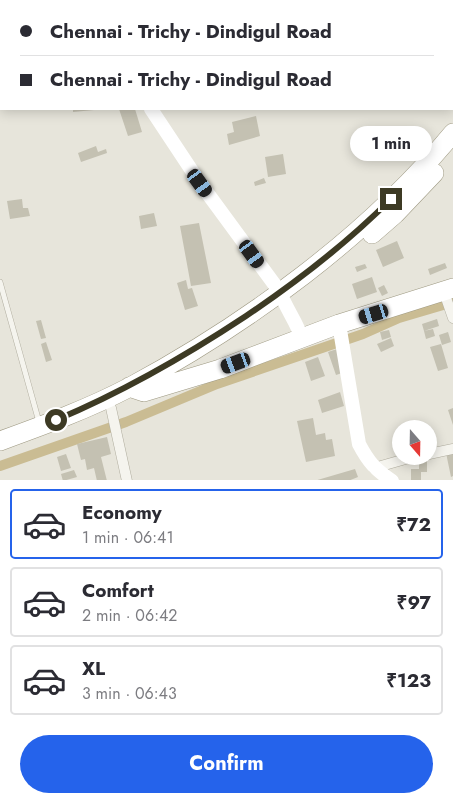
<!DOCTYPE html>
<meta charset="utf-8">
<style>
:root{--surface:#fff;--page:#f7f7f7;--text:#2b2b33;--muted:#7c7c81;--line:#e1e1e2;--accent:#2563eb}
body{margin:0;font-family:Jost,sans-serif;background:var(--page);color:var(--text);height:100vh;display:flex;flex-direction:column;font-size:19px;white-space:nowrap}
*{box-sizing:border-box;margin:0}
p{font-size:16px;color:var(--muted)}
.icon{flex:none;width:28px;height:28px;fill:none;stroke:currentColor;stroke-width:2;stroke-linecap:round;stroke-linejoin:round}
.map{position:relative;height:480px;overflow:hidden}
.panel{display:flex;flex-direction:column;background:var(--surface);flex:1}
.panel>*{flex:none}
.top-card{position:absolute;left:0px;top:0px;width:454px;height:110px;box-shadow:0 2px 12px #0003;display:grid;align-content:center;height:110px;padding:0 20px;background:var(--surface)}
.needle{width:32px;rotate:160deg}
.fabs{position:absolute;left:392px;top:420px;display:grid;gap:10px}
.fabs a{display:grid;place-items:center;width:45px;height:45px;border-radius:50%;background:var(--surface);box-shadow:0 2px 12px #0003;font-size:25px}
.end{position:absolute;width:22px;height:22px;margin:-11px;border:6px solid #3d3a24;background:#fff;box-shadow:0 0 0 2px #fff}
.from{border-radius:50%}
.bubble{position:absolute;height:35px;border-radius:18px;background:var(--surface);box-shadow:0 2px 12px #0003;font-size:16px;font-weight:700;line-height:35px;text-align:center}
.car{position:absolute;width:15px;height:30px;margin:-15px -8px;border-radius:6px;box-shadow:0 0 4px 1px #0007;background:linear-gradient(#222 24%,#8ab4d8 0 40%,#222 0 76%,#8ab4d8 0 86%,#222 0)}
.top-card b{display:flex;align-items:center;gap:18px;height:48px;font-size:19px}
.top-card b+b{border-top:1px solid var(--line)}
.top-card i{width:12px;height:12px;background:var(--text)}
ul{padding:9px 0 0;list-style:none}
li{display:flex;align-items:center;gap:15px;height:70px;margin:0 10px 8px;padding:0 10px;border:2px solid var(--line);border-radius:5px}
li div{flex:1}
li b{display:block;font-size:19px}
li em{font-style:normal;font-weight:700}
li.on{border-color:var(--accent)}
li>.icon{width:45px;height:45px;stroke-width:1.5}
.button{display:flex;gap:10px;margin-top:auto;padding:10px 20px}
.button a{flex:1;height:58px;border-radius:30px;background:var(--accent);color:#fff;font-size:20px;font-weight:700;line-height:58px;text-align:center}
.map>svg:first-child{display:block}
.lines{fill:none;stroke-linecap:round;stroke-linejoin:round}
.canal{stroke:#cabc93;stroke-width:10}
.building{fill:#c4c1b2}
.lane-casing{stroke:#b1aea0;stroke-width:6}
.street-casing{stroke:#b1aea0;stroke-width:11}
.highway-casing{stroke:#9e9982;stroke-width:20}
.lane{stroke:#f5f4ee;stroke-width:5}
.street{stroke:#f5f4ee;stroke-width:10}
.secondary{stroke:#fff;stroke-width:14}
.highway{stroke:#fff;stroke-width:19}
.route{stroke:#3d3a24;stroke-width:6}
</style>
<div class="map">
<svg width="453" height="481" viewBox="0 0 453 481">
<rect width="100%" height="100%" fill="#e7e5db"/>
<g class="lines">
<!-- canal -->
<path class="canal" d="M0,466L126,422L217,384L363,334L399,318L453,302"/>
</g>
<!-- building -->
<path class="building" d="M73,109H94V110L73,112Z
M119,109H135L142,132L128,136Z
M256,116L260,136L229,145L227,134L234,132L232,122Z
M96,146L98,152L106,149L107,153L81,162L78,153Z
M283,154L286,174L268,177L265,157Z
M264,178L266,183L255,186L254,182Z
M22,199L23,208H28L30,216L10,219L7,201Z
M154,213L157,226L141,229L139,216Z
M199,223L211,283L191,286L180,226Z
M397,241L404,258L383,267L376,250Z
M445,263L447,268L430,275L428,269Z
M365,264L367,268L357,272L355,267Z
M372,277L377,292L357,299L352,284Z
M186,280L188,289L192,288L198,306L185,310L177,283Z
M384,285L388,293L382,296L378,288Z
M437,319L439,326L424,331L422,324Z
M41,320L46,338L41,339L36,321Z
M433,329L435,336L426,339L424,331Z
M389,330L391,337L382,340L380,332Z
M448,332L451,342L442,345L439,335Z
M391,338L394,346L381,352L377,344Z
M46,342L52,360L46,362L41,344Z
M441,344L448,368L438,371L430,347Z
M337,349L345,372L336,375L328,352Z
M318,357L325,376L311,381L305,362Z
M340,392L344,406L322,413L318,400Z
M453,408V425L448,410Z
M313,418L316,435L325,433L326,440L332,439L335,456L306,462L297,421Z
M107,437L111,454L101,457L107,481H97L94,468L87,470L85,459L81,460L77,444Z
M453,452V476L451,477L446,453Z
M66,454L71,468L61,471L57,457Z
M419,457H427V472H421V481H411V469H419Z
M355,469L358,477L348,481H314Z
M74,470L77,477L63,481L61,474Z"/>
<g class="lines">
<!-- lane casing -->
<g class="lane-casing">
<path id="lane" d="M299,1L309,0
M0,106H1
M0,282L39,422"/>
</g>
<!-- street casing -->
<g class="street-casing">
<path id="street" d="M439,0V1
M0,41L1,40
M452,95L453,96
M444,292L453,318
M111,408L127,481
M429,454L453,449
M374,468L416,456"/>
</g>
<!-- highway casing -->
<g class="highway-casing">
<path id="highway" d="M372,234L395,214L434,173
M129,387L144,392L220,369L339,324L453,288
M0,441C44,425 88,409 130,387C247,324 368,236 453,133"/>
</g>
<!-- lane -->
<use href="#lane" class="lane"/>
<!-- street -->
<use href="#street" class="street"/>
<!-- secondary -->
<path class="secondary" d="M100,0V1
M151,109L200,183L280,292C286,309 297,322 302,339
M339,324L359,444C369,463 375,469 392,481"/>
<!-- highway -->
<use href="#highway" class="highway"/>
</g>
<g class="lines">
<!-- route -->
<path class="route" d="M56,420C125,391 184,357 246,316C298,281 347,243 391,199"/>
</g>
</svg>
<div class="fabs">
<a><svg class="needle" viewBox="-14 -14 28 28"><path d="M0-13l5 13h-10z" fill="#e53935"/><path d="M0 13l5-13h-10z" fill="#7c7c81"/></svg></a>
</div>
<i class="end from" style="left:56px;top:420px"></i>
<i class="end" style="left:391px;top:199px"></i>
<div class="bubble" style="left:350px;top:126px;width:82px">1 min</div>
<i class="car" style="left:200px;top:183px;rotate:144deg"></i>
<i class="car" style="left:252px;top:254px;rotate:144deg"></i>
<i class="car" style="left:374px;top:314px;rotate:253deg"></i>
<i class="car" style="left:236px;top:363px;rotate:250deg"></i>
<div class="top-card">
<b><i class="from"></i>Chennai - Trichy - Dindigul Road</b>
<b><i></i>Chennai - Trichy - Dindigul Road</b>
</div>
</div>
<section class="panel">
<ul>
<li class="on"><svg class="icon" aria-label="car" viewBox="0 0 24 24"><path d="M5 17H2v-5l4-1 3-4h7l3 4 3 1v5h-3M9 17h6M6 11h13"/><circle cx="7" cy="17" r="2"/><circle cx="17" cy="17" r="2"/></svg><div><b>Economy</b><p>1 min · 06:41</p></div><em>₹72</em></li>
<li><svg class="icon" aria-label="car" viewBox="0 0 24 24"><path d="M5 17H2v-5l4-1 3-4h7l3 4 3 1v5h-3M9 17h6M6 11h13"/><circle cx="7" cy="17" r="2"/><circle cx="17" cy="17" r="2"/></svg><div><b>Comfort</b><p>2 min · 06:42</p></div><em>₹97</em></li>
<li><svg class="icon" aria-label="car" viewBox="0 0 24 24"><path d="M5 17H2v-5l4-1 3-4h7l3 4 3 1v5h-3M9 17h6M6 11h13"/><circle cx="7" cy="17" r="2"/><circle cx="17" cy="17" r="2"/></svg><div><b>XL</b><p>3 min · 06:43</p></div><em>₹123</em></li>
</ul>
<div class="button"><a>Confirm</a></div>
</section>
